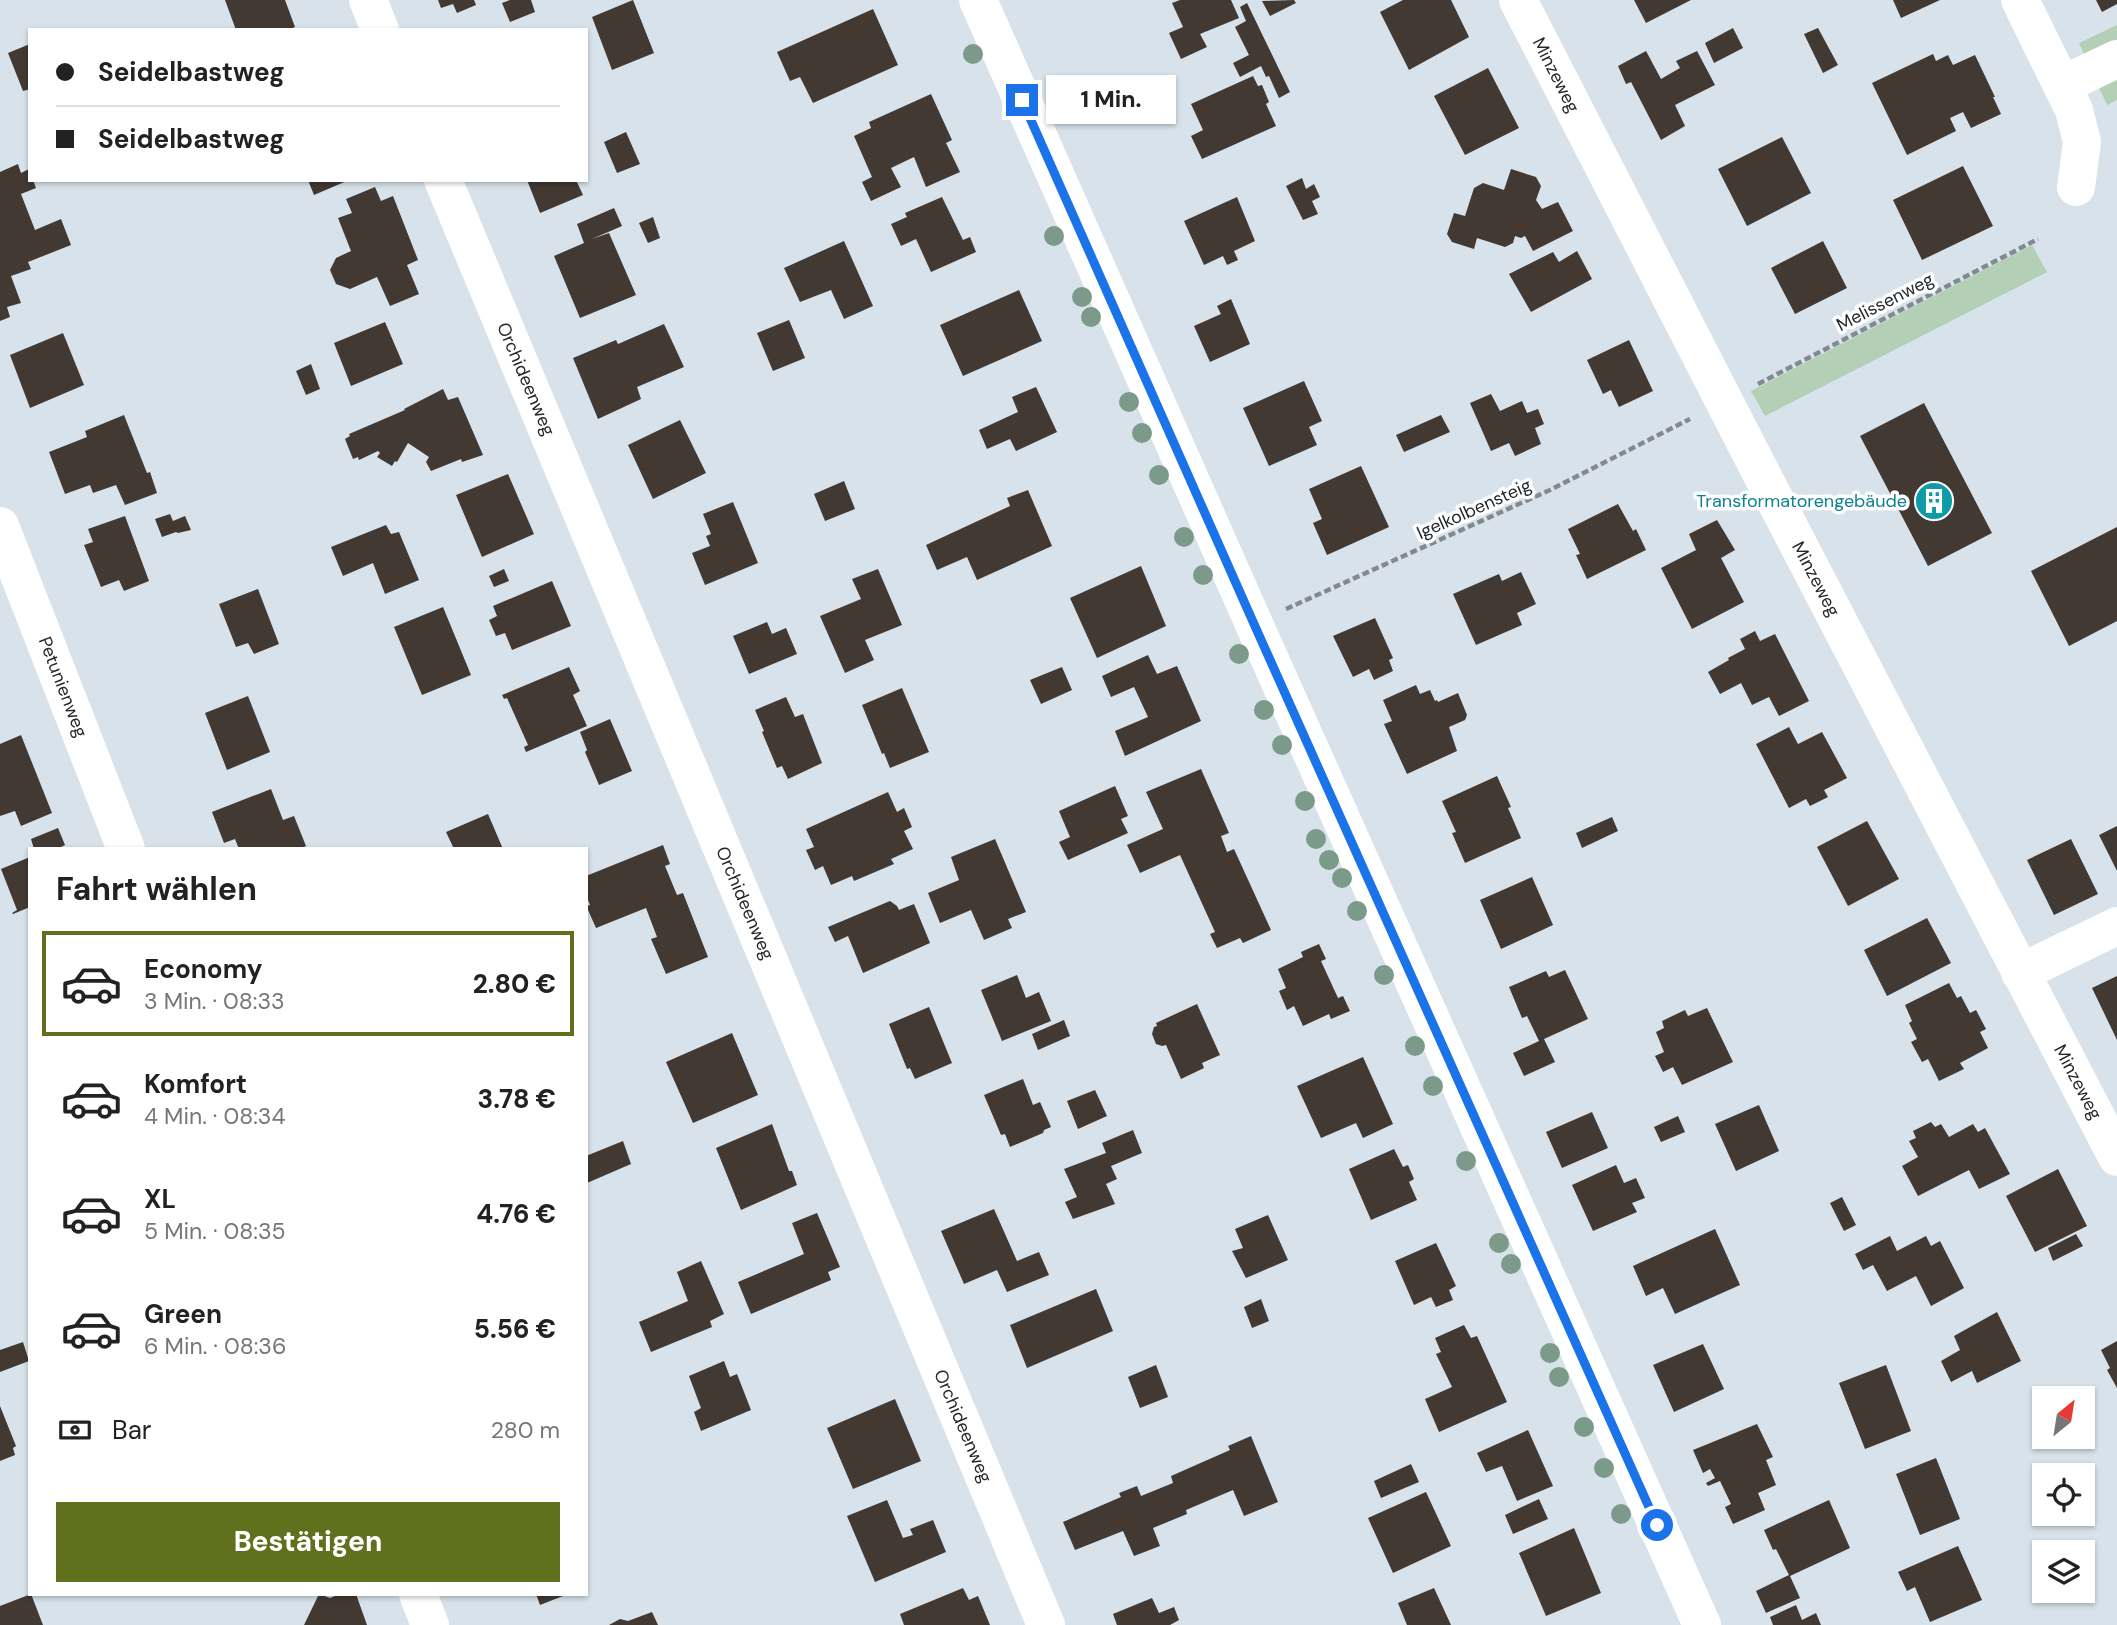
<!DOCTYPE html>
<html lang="de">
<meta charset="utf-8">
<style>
:root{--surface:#fff;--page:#f6f6f6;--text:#222;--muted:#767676;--line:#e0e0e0;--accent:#61701c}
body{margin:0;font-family:"DM Sans",sans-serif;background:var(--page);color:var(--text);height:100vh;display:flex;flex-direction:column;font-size:26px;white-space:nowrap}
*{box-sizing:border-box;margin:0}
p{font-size:23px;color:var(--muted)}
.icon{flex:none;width:38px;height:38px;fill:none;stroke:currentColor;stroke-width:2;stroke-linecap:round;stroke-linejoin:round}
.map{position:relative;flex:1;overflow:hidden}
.drawer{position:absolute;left:28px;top:847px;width:560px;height:749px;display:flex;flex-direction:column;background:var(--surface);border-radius:0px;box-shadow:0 2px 5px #0004}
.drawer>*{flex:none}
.banner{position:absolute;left:28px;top:28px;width:560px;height:154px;border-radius:0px;box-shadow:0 2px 5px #0004;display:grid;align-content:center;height:154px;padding:0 28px;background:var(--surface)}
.needle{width:46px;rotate:30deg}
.tools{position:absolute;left:2032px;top:1386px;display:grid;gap:14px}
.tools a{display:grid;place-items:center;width:63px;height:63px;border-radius:0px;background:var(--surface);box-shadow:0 2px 5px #0004;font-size:35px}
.end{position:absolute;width:32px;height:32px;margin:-16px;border:9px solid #1a73e8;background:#fff;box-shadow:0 0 0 4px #fff}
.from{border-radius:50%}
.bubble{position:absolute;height:49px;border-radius:0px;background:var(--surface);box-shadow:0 2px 5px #0004;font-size:23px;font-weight:800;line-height:49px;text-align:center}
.banner b{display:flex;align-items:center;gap:24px;height:66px;font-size:26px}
.banner b+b{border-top:2px solid var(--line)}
.banner i{width:18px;height:18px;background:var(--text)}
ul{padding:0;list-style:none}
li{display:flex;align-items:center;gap:21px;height:105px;margin:0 14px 10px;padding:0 14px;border:4px solid transparent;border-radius:0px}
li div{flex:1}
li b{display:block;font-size:26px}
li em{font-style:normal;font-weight:800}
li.active{border-color:var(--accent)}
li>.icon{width:63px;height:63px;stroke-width:1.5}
h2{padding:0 28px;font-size:32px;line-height:84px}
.pay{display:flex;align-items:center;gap:18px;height:77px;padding:0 28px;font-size:26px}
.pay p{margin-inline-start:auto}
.action{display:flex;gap:14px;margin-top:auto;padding:14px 28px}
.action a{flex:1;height:80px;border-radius:0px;background:var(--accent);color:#fff;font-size:28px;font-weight:800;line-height:80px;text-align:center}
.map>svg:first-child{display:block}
.green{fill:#b3d0b6}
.building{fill:#423933}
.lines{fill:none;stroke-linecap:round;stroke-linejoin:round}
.path{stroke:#82898f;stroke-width:4.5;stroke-dasharray:7 3.5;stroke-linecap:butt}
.minor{stroke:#fff;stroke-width:38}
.tree{fill:#7c9a89}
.route{stroke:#1a73e8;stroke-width:9}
.labels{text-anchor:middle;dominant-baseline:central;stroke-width:7;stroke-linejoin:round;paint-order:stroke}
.street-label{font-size:18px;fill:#24282b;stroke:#fff}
.culture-label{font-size:18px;fill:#0d838f;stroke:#fff;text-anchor:end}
</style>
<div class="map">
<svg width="2117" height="1625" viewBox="0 0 2117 1625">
<rect width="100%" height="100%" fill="#d7e2ea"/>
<!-- green -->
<path class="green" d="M2117,25V100L2107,105L2079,43Z
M2032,245L2047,272L1765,416L1751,391Z"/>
<!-- building -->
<path class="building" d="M225,0H285L295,27L288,30H236Z
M438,0H474L476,5L457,13L453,4L441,8Z
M510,0H531L535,12L510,22L502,3Z
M633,0L654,53L612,70L592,17Z
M1180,0H1231L1239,18L1200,34L1207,47L1181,59L1169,33L1183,27L1172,3Z
M1294,0L1296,3L1270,16L1262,1Z
M1403,0H1451L1469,37L1409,70L1380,12Z
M1634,0H1691L1646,23Z
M1893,0H1940L1901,18Z
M2096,0H2117V4L2102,12Z
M1247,3L1290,92L1279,98L1269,76L1266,77L1261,66L1240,77L1233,63L1249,55L1235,27L1246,21L1240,7Z
M873,9L898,65L813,103L800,77L790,81L777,52Z
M1733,28L1743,48L1714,63L1705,43Z
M1818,28L1838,65L1823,73L1804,34Z
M30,44V89L23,91L8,53Z
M1646,51L1661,79L1680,68L1676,61L1697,51L1715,85L1675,105L1685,126L1661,140L1631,82L1626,84L1618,66Z
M1933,54L1936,61L1948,55L1953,65L1975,55L1995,97H1993L2001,114L1971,128L1963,112L1950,118L1956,131L1907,155L1872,83Z
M1488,68L1519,128L1465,155L1434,96Z
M1253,76L1258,86L1262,85L1269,102L1266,104L1276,126L1202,159L1191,136L1203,130L1191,104Z
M931,94L952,140L946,143L960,172L926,187L914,157L891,168L901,187L871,201L862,182L872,177L854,136L871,128L869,122Z
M626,132L640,164L617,173L604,142Z
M1782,137L1811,193L1747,226L1718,169Z
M18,164L21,173L29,169L30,180H33L36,188L21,194L35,230L61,219L71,245L28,262L31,269L11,276L21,303L7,307L10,317L0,321V172Z
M1963,166L1993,226L1922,260L1893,200Z
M1511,169L1536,177L1541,186L1536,200L1542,209L1558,202L1573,231L1533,251L1525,236L1521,238L1515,236L1513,243L1505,247L1477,238L1474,249L1452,242L1447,234L1454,213L1465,216L1474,188L1483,183L1504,190Z
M1302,178L1306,189L1314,184L1320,197L1312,201L1318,214L1303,220L1286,186Z
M308,180H349L314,195Z
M527,180H576L583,195L540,213Z
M375,187L381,201L393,196L418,260L407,265L419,294L390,306L377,277L350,289L336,284L330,270L336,258L351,251L338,218L352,213L346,199Z
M942,197L963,240L970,237L976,252L931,272L916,239L901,246L891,224L907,217L905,213Z
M1237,197L1255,241L1234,251L1238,260L1227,265L1223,256L1204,265L1184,221Z
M614,208L622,226L592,239L609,233L636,295L580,318L554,256L584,243L577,224Z
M653,217L660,238L648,243L639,223Z
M844,241L873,306L844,319L831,290L800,302L784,268Z
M1823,241L1847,288L1795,314L1771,268Z
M1577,251L1592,279L1531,312L1509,274L1553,252L1559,262Z
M1019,290L1042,341L963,376L940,325Z
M1231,299L1250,344L1210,362L1194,326L1221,314L1217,306Z
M789,320L805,358L773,371L757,333Z
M385,322L403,364L351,386L334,343Z
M664,324L684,367L637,387L641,399L598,419L573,358L616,340L618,344Z
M63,333L84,385L30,408L10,355Z
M1629,340L1653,391L1619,407L1611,390L1603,394L1587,360Z
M311,364L320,389L306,395L296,371Z
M1304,381L1322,421L1309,427L1317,445L1269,466L1243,408Z
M1036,387L1057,432L1016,451L1010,439L987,449L979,430L1018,412L1012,397Z
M443,389L448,400L458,397L483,455L462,462L461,459L431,471L426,462L429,457L408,443L397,462L395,461L392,466L377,457L380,453L378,451L359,460L358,457L353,459L345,439L350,436L349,434L405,410L404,409Z
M1491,394L1500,411L1522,401L1527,413L1538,409L1544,424L1535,428L1541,444L1515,456L1509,443L1491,451L1470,403Z
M1924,403L1992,533L1928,566L1860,436Z
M124,415L147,473L150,472L157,493L125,505L116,485L93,493L90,485L65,494L49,452L87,437L85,431Z
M1441,415L1450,432L1404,452L1396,435Z
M680,420L706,473L653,499L628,445Z
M1361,466L1389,527L1327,555L1313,523L1322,519L1309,489Z
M508,474L534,534L482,557L456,495Z
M844,481L855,509L825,521L814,494Z
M1028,490L1052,546L977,580L967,557L937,570L926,545L1010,506L1007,498Z
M733,502L758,563L705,585L692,553L710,546L706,536L711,534L703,514Z
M1618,504L1633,531L1636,529L1646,550L1587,579L1576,555L1580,554L1568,529Z
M170,514L173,521L185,516L191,530L178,533L176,532L162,537L155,519Z
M125,516L149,581L124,591L119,580L101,587L84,545L93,542L88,529Z
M1717,520L1735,550L1721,558L1744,602L1692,629L1661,568L1696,550L1689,534Z
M386,525L391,534L399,532L419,580L385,594L373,563L343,576L331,547Z
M2117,527V621L2069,646L2031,571Z
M1141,566L1166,626L1097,658L1070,598Z
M504,569L509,581L494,587L489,576Z
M878,569L902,625L865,640L874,660L845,673L820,616L861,599L852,579Z
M1521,572L1536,604L1517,613L1522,625L1476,645L1453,594L1499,574L1502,581Z
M552,581L571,626L512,650L505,633L496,636L489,620L497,616L493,606Z
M258,589L279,644L254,654L248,643L236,647L219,604Z
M443,607L471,675L422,695L394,627Z
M1375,618L1393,658L1389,660L1393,671L1374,680L1369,669L1353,677L1333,636Z
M767,622L772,634L786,628L797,654L749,674L733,636Z
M1755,631L1760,641L1775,634L1809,701L1779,716L1769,697L1752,705L1741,683L1720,694L1708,672L1729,660L1728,658L1745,649L1740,639Z
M1148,655L1157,674L1177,666L1201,721L1125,756L1115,731L1148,717L1134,687L1111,697L1102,676Z
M569,667L580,691L573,695L587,726L526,752L524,747L528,745L507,698L504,699L502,695Z
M1062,667L1072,690L1041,704L1030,680Z
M1416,685L1420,694L1430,690L1435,701L1437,700L1438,702L1458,693L1467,715L1465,720L1449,727L1457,751L1407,774L1384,724L1392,721L1383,700Z
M902,688L929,752L890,768L884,753L882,754L862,705Z
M248,696L270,752L227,770L205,713Z
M786,697L795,717L803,714L822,763L788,779L782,766L777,768L762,732L764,731L755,710Z
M610,719L632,771L599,785L585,752L587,750L580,732Z
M1789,727L1798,744L1822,732L1847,778L1824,790L1828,797L1810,806L1806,799L1789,808L1756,744Z
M21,735L52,813L21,826L15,811L0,816V744Z
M1201,769L1229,833L1221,836L1227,852L1234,849L1271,930L1243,943L1240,938L1217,948L1210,934L1215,932L1180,855L1140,873L1127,845L1163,829L1146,792Z
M1497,776L1511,807L1508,808L1521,838L1465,863L1452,833L1456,832L1442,801Z
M1115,786L1128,816L1121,819L1128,833L1068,860L1059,842L1070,837L1059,811Z
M271,789L283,820L294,816L306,846L300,849H239L235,839L224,843L212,812Z
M888,792L897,812L904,808L912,827L904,831L913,849L891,859L894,864L854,881L852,876L831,885L823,866L815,870L806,850L814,847L806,829Z
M488,814L503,849H454L446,832Z
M1612,817L1618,831L1582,848L1576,833Z
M1867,821L1899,879L1848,906L1817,847Z
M2117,826V871L2099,835Z
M58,828L65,845L57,849H34L31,839Z
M995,839L1026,912L1008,919L1012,928L984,940L971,910L940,923L928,893L959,880L951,857Z
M2071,839L2098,894L2054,915L2027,860Z
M663,845L670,864L665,866L677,895L683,893L708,957L666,974L651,939L657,937L646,908L596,928L588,910L586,911V906L590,905L586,895V876Z
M30,857V907L13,914L12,913L17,910L1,869Z
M1532,877L1553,925L1501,949L1480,900Z
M890,901L897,906L899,910L914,904L930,943L863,973L848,936L835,942L828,927Z
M1927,918L1951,963L1887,996L1864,950Z
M1319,944L1326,959L1321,961L1338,998L1343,996L1350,1011L1331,1019L1329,1014L1303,1026L1294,1006L1287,1010L1279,991L1286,988L1278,969L1303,957L1301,952Z
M1565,970L1588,1019L1544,1039L1555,1062L1524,1076L1513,1053L1539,1041L1527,1016L1522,1018L1509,987L1546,971L1549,977Z
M1017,975L1026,998L1039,992L1051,1021L1002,1041L981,990Z
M2117,976V1040L2092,988Z
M1949,983L1957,998L1961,996L1970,1013L1976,1010L1986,1029L1980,1032L1988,1048L1960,1063L1964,1069L1939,1081L1928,1059L1922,1062L1911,1042L1917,1039L1909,1023L1912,1021L1905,1005Z
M1197,1004L1220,1055L1202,1063L1204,1068L1181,1079L1166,1045L1162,1046L1156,1044L1152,1034L1154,1027L1157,1026L1156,1023Z
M929,1007L952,1063L915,1079L910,1068L907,1069L889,1024Z
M1707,1008L1733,1062L1682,1085L1673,1067L1663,1072L1655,1056L1664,1052L1656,1032L1664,1028L1662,1021L1685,1010L1688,1016Z
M1064,1020L1070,1036L1038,1050L1032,1034Z
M732,1033L758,1095L693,1123L666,1062Z
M1363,1057L1393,1124L1363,1138L1356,1123L1321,1138L1297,1086Z
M1023,1079L1033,1105L1040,1102L1051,1127L1044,1130L1043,1133L1010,1147L1005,1134L1001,1135L984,1095Z
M1095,1090L1107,1116L1078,1129L1067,1101Z
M1759,1105L1779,1151L1736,1171L1715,1124Z
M1592,1112L1608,1148L1562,1168L1546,1132Z
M1678,1116L1685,1132L1661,1142L1654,1127Z
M1931,1122L1935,1127L1941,1124L1949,1137L1973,1124L1978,1132L1985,1128L2010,1174L1979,1189L1969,1170L1918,1196L1902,1166L1918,1157L1909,1141L1916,1138L1913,1131Z
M772,1124L789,1171H792L797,1185L741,1210L716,1148Z
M1133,1130L1142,1153L1111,1166L1117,1179L1106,1184L1115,1204L1073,1219L1065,1202L1077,1197L1064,1169L1106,1153L1102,1143Z
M623,1141L631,1164L587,1183L586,1156Z
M1394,1149L1403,1167L1408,1165L1414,1179L1409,1182L1417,1200L1371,1220L1349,1169Z
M1616,1165L1624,1183L1636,1178L1645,1198L1632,1203L1637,1212L1593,1231L1572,1185Z
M2058,1169L2087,1226L2035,1252L2006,1196Z
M1842,1197L1856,1225L1844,1231L1830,1203Z
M994,1209L1017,1261L1039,1252L1049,1275L1007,1292L997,1270L964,1284L941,1231Z
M817,1213L840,1267L828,1272L831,1280L751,1314L738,1282L804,1254L792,1223Z
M1268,1215L1288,1260L1246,1278L1232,1251L1243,1248L1235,1229Z
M1715,1229L1740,1285L1675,1314L1663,1288L1646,1296L1633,1266Z
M2076,1234L2083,1246L2053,1261L2048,1248Z
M1890,1236L1897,1251L1926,1236L1931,1246L1940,1241L1964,1288L1931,1306L1916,1276L1887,1291L1873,1265L1863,1270L1855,1254Z
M1436,1243L1456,1286L1449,1290L1453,1300L1436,1307L1431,1297L1414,1305L1395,1261Z
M701,1261L724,1314L710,1321L712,1327L651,1352L639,1322L688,1301L677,1272Z
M1096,1289L1113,1331L1027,1368L1010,1325Z
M1261,1299L1269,1321L1252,1328L1244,1307Z
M1997,1312L2021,1361L1977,1383L1972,1371L1951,1382L1941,1361L1960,1350L1954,1336Z
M1464,1325L1471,1338L1477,1336L1507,1402L1439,1432L1425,1399L1452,1387L1436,1354L1441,1352L1435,1338Z
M2117,1341V1388L2107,1370L2110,1368L2101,1350Z
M23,1342L29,1361L0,1372V1350Z
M1703,1344L1724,1389L1674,1412L1653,1365Z
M724,1361L730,1377L737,1374L751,1410L701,1431L694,1412L701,1408L689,1376Z
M1156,1365L1168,1397L1140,1408L1128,1377Z
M1886,1365L1911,1431L1865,1449L1839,1383Z
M895,1399L921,1461L853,1489L827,1428Z
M0,1406L16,1446L13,1448L15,1455L0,1461Z
M1757,1424L1773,1457L1766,1460L1776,1485L1758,1493L1765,1510L1733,1524L1725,1507L1731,1504L1720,1481L1708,1486L1706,1483L1715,1478L1710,1469L1703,1473L1693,1450Z
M1528,1430L1553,1486L1517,1501L1502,1466L1486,1472L1477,1453Z
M1251,1436L1278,1502L1244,1516L1233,1490L1186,1510L1187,1514L1153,1528L1160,1546L1134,1556L1123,1531L1075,1550L1063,1522L1121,1497L1119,1493L1137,1486L1141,1496L1173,1483L1171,1476L1230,1450L1228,1446Z
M1936,1458L1960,1519L1920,1535L1896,1474Z
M1411,1464L1419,1482L1381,1498L1374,1481Z
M1426,1492L1451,1546L1393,1573L1368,1518Z
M1539,1499L1548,1519L1513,1534L1505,1515Z
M887,1500L903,1538L913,1535L910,1529L933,1520L946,1552L875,1582L847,1516Z
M1829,1500L1850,1548L1790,1576L1800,1598L1766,1613L1756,1591L1789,1575L1776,1549L1773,1550L1764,1530Z
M1574,1528L1601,1593L1546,1616L1519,1553Z
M1958,1546L1982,1600L1930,1622L1915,1587L1907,1591L1898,1572Z
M963,1588L969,1600L978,1596L990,1625H904L900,1614Z
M1434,1588L1451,1625H1407L1398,1603Z
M31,1594L43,1625H0V1606Z
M319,1594L330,1598L340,1594H356L367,1625H304Z
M536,1594H568L540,1605Z
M1152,1598L1159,1613L1174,1607L1179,1620L1170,1625H1117L1113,1614Z
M1796,1605L1802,1620L1816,1613L1821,1625H1773L1770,1617Z
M652,1612L658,1625H609L620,1619L628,1621Z"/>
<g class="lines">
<!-- path -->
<path class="path" d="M1758,384L2038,239
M1286,609L1550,490L1690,419"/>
<!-- minor -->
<path class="minor" d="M368,0L380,30
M978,0L1254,624L1702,1625
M1518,0L1761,473L2117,1157
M2020,0L2074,110L2082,142L2076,187
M2062,85L2117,59
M443,180L1046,1625
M0,526L126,849
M2020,973L2117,926
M418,1594L430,1625"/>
</g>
<!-- trees -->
<g class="tree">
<circle cx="973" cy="54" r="10"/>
<circle cx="1054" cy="236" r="10"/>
<circle cx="1082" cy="297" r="10"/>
<circle cx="1091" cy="317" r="10"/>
<circle cx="1129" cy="402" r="10"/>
<circle cx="1142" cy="433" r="10"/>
<circle cx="1159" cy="475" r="10"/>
<circle cx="1184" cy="537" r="10"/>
<circle cx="1203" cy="575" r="10"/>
<circle cx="1239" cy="654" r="10"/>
<circle cx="1264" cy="710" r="10"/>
<circle cx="1282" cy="745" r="10"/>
<circle cx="1305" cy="801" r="10"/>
<circle cx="1316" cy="839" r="10"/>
<circle cx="1329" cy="860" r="10"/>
<circle cx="1342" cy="878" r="10"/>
<circle cx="1357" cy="911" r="10"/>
<circle cx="1384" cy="975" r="10"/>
<circle cx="1415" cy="1046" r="10"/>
<circle cx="1433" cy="1086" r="10"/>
<circle cx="1466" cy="1161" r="10"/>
<circle cx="1499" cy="1243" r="10"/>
<circle cx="1511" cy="1264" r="10"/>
<circle cx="1550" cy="1353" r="10"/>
<circle cx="1559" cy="1377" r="10"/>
<circle cx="1584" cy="1427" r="10"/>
<circle cx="1604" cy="1468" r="10"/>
<circle cx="1621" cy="1514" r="10"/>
</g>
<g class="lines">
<!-- route -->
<path class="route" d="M1022,100L1254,624L1657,1525"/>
</g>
<!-- icons -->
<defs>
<g id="building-disc" transform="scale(2.0125)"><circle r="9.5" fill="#0f9aa8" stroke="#fff"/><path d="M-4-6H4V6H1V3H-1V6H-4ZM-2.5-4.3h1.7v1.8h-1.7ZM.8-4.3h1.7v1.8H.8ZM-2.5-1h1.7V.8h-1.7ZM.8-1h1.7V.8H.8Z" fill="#fff"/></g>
</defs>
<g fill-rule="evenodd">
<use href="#building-disc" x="1934" y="501"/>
</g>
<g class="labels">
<!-- street labels -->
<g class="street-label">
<text transform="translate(1556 75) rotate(63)">Minzeweg</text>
<text transform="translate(1885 302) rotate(-27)">Melissenweg</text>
<text transform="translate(526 379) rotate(67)">Orchideenweg</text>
<text transform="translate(1474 509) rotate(-24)">Igelkolbensteig</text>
<text transform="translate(1816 579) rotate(62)">Minzeweg</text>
<text transform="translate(63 687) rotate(69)">Petunienweg</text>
<text transform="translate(745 903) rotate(67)">Orchideenweg</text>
<text transform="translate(2078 1082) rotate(62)">Minzeweg</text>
<text transform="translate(963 1426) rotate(67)">Orchideenweg</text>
</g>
<!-- culture labels -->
<g class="culture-label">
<text x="1907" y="501">Transformatorengebäude</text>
</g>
</g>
</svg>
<div class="tools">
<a><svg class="needle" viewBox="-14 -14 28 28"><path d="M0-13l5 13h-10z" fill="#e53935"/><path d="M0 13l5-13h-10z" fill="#767676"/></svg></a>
<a><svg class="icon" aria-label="locate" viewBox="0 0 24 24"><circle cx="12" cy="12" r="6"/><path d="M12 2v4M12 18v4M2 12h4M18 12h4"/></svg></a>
<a><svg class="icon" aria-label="layers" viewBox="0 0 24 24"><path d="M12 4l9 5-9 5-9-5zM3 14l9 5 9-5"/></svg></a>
</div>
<i class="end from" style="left:1657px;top:1525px"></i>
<i class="end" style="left:1022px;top:100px"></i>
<div class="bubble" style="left:1046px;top:75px;width:130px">1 Min.</div>
<div class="banner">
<b><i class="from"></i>Seidelbastweg</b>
<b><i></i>Seidelbastweg</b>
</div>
<section class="drawer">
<h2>Fahrt wählen</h2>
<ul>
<li class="active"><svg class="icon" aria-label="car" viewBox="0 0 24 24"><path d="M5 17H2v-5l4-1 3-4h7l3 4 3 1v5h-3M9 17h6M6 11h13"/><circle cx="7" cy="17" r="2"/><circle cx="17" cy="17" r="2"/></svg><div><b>Economy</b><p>3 Min. · 08:33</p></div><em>2.80 €</em></li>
<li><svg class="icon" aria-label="car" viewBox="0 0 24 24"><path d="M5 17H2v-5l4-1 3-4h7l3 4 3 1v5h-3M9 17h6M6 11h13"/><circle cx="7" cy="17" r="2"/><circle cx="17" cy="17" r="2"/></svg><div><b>Komfort</b><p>4 Min. · 08:34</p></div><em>3.78 €</em></li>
<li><svg class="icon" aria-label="car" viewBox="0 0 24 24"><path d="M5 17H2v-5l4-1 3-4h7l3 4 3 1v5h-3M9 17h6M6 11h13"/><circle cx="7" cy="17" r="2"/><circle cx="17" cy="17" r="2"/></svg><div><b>XL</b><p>5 Min. · 08:35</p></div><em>4.76 €</em></li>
<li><svg class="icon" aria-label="car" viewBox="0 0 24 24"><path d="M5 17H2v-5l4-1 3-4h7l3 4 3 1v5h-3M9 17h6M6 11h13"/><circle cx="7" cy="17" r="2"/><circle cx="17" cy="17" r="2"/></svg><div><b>Green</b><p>6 Min. · 08:36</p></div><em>5.56 €</em></li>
</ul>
<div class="pay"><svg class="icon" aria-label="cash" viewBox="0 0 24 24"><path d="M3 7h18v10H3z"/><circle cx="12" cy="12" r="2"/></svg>Bar<p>280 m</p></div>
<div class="action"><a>Bestätigen</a></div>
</section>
</div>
